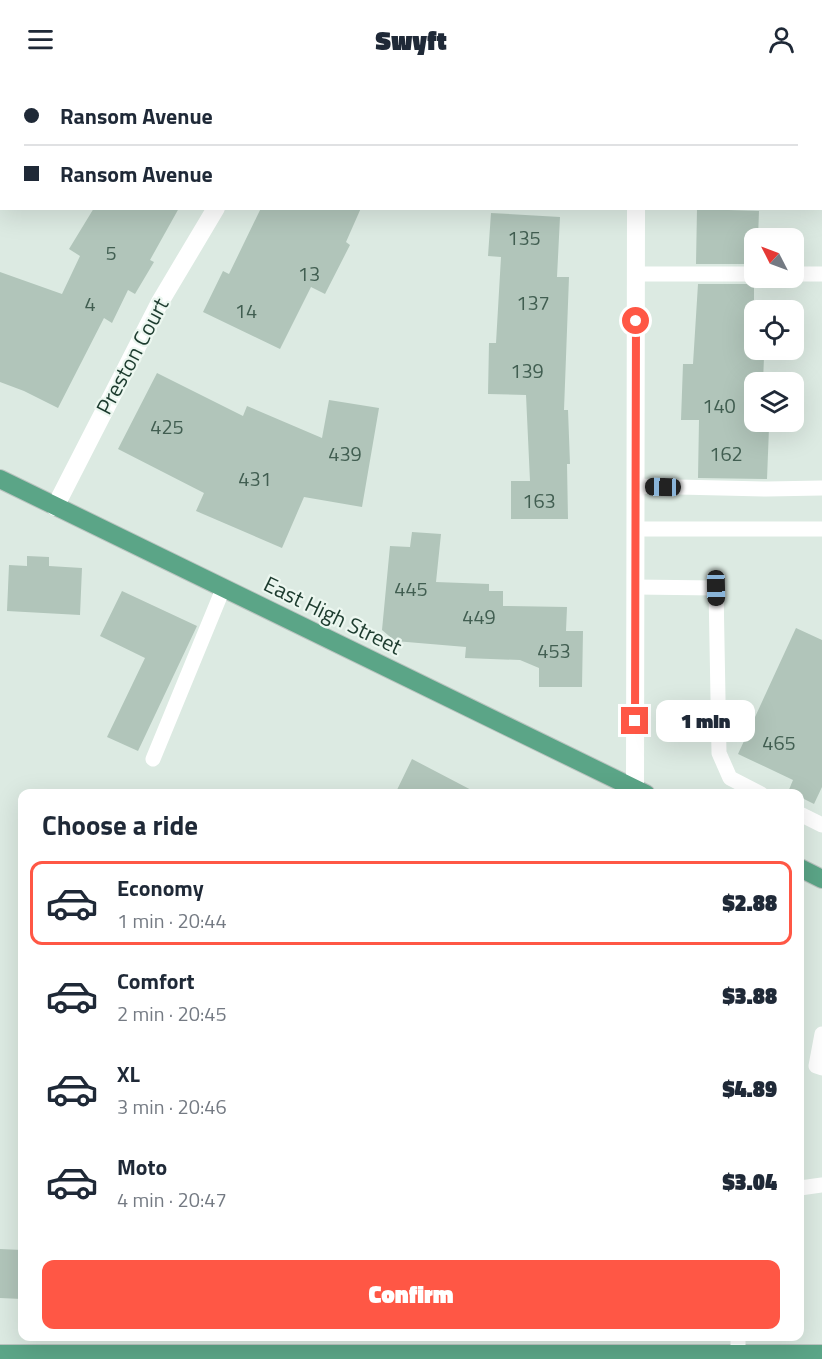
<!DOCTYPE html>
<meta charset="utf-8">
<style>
:root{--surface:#fff;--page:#f6f6f7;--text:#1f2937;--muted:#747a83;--line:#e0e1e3;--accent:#ff5745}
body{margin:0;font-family:"Titillium Web",sans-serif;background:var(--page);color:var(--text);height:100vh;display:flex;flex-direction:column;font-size:22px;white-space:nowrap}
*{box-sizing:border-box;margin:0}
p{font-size:20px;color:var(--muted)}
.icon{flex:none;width:33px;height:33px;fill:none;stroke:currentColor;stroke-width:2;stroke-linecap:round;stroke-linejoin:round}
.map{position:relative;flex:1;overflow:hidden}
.side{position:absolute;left:18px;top:711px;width:786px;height:552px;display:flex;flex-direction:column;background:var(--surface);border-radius:12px;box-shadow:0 6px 24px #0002}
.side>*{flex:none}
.hud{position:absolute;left:0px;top:0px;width:822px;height:132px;box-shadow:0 6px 24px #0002;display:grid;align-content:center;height:132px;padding:0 24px;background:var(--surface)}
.needle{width:39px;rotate:312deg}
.tools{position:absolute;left:744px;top:150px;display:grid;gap:12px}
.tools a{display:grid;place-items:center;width:60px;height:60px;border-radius:12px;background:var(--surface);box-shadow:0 6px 24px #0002;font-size:30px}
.end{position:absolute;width:27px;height:27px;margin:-14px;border:8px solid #ff5745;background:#fff;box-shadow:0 0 0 3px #fff}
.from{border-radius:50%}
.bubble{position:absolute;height:42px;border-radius:12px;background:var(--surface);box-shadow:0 6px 24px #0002;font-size:20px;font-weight:800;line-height:42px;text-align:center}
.car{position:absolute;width:18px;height:36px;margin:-18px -9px;border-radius:8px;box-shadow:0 0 4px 2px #0007;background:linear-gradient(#222 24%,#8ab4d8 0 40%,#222 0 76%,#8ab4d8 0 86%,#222 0)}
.hud b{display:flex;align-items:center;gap:21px;height:57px;font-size:22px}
.hud b+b{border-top:2px solid var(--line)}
.hud i{width:15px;height:15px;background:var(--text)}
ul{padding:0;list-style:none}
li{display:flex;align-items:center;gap:18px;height:84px;margin:0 12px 9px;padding:0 12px;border:3px solid transparent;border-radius:12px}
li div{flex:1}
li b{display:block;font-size:22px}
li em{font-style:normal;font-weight:800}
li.on{border-color:var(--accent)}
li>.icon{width:54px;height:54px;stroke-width:1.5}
h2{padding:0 24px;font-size:27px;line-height:72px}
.primary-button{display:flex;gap:12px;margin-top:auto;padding:12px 24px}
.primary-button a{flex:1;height:69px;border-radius:12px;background:var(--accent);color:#fff;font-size:24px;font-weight:800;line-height:69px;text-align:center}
header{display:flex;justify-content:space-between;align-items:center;height:78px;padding:0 24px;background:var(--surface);font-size:27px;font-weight:800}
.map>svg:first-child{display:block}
.building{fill:#b1c5ba}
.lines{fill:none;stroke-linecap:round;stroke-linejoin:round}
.primary-casing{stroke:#bbc4c0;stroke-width:20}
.service{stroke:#fff;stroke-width:15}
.minor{stroke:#fff;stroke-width:18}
.primary{stroke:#5ba587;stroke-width:18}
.route{stroke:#ff5745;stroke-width:8}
.labels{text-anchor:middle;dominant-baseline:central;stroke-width:4.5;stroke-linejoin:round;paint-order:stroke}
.number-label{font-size:20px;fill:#415e51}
.street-label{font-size:22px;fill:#1c3b2e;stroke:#ecf7f0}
</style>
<header><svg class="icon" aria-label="menu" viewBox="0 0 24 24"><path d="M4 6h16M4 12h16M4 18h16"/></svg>Swyft<svg class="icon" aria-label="person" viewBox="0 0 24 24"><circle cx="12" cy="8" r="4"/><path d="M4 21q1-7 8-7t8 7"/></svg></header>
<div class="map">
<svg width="822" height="1281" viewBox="0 0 822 1281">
<rect width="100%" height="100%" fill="#dceae2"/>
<!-- building -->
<path class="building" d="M94,130H179L150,182L154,184L135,216L128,212L112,245L104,240L58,330L24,313L0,304V194L62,216L80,178L69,171Z
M261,130H361L346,164L350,167L325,216L311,209L280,271L203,234L223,193L229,196Z
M697,131L759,133L758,160H754V186H696Z
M491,135L560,139L557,199H569L564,332H568L570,386H567L568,441H511V403H530L526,317L488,316L489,265H496L501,179L488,178Z
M698,206H754V222L777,224V232H754V272H775L774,280L764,279L763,304H754V344H761V350H769L767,401L698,400L699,342H681L683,286H693Z
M157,295L243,338L247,328L322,360L329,322L379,330L362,429L304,419L282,470L196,433L204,415L118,371Z
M412,454L441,456L436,504L489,506V513H503V528L567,529L566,553H583L582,609H539V590L520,582L465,580L466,569L395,563L382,552L390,468L410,469Z
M27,478L49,479V488L82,490L80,537L7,533L9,487L27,488Z
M122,513L197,548L138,673L107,659L145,580L100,558Z
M796,550L822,562V709L814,726L800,719V716L788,714L793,702L738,676Z
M412,681L479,716H395Z
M0,1171L22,1172V1221L0,1220Z"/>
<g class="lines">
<!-- primary casing -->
<g class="primary-casing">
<path id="primary" d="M0,401L646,716
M800,790L822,801
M0,1276H822"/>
</g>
<!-- service -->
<path class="service" d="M636,196H754
M794,196H822
M635,408L767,411L822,410
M635,451H822
M635,509L716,510L719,675L730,700L761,716
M153,681L223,511
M800,736L822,747
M822,956L816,988L822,990
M800,1110L822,1107
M738,1276V1258"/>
<!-- minor -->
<path class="minor" d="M636,2V0
M55,429L160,224L216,130
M635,710L636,130"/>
<!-- primary -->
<use href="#primary" class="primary"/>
</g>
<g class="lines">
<!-- route -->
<path class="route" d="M635,643L636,243"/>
</g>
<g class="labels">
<!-- number labels -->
<g class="number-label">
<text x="524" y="159">135</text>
<text x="111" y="174">5</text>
<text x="309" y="195">13</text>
<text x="533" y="224">137</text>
<text x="90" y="225">4</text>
<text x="246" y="232">14</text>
<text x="527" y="292">139</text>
<text x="719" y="327">140</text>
<text x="167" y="348">425</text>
<text x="345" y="375">439</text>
<text x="726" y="375">162</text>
<text x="255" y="400">431</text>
<text x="539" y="422">163</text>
<text x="411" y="510">445</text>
<text x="479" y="538">449</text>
<text x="554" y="572">453</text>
<text x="779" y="664">465</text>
</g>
<!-- street labels -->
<g class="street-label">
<text transform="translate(132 278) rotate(-62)">Preston Court</text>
<text transform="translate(333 537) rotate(26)">East High Street</text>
</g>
</g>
</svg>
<div class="tools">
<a><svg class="needle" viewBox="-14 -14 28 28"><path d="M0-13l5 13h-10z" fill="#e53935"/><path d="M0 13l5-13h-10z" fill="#747a83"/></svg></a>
<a><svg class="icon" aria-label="locate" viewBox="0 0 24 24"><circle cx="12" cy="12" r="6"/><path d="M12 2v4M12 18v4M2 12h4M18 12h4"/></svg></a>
<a><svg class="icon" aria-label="layers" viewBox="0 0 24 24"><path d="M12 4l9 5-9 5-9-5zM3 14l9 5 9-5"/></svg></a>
</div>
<i class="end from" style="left:636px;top:243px"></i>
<i class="end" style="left:635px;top:643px"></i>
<div class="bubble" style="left:656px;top:622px;width:99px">1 min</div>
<i class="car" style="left:663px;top:409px;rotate:271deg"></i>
<i class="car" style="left:716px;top:510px;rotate:179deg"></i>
<div class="hud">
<b><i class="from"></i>Ransom Avenue</b>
<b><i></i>Ransom Avenue</b>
</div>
<section class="side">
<h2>Choose a ride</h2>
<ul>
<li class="on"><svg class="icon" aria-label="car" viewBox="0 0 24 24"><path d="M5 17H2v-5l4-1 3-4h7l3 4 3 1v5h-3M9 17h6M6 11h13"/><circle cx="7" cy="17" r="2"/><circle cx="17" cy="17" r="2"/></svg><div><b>Economy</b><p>1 min · 20:44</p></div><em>$2.88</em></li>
<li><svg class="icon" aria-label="car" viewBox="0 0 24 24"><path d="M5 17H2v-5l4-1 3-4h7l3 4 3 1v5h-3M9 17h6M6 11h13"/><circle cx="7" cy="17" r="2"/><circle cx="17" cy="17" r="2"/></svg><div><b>Comfort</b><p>2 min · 20:45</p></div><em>$3.88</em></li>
<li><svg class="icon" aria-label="car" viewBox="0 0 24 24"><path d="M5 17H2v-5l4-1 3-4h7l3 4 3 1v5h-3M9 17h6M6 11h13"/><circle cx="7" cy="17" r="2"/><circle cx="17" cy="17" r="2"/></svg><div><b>XL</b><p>3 min · 20:46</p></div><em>$4.89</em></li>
<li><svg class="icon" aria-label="car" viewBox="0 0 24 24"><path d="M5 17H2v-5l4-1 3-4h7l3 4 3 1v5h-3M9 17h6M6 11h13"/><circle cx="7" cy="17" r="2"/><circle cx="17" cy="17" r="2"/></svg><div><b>Moto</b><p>4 min · 20:47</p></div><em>$3.04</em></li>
</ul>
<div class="primary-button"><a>Confirm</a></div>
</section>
</div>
